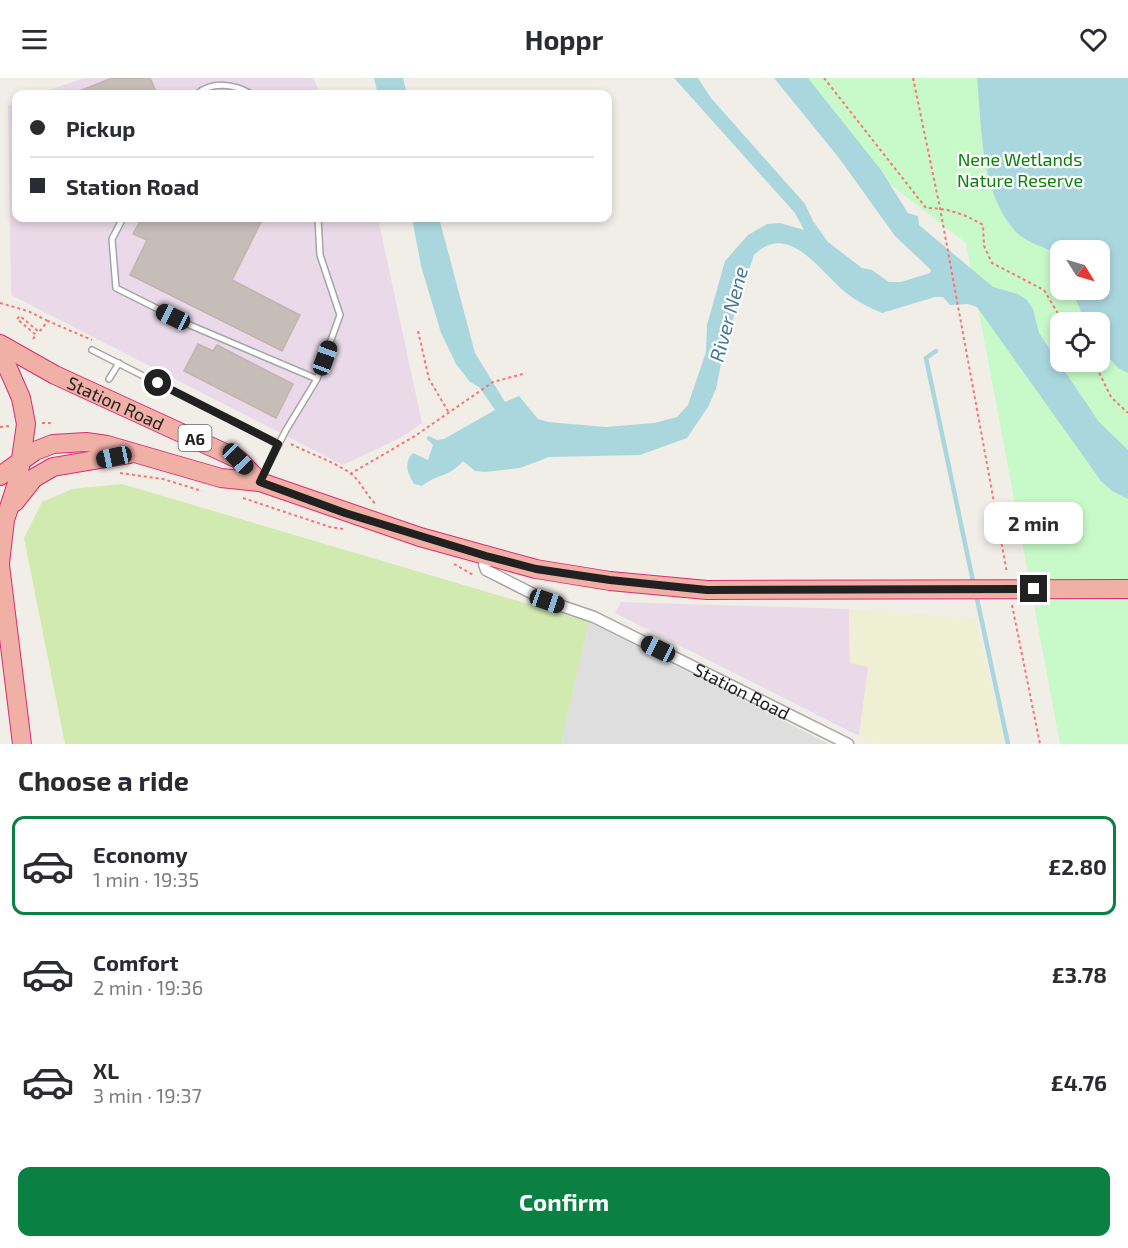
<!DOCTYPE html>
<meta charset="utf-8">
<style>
:root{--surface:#fff;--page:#f7f7f7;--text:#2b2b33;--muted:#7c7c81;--line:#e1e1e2;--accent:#0b8043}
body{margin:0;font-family:"Exo 2",sans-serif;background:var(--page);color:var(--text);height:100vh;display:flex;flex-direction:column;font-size:22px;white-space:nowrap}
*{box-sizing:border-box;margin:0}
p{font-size:20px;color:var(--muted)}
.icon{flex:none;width:33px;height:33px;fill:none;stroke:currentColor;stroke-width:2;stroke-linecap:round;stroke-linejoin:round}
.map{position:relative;height:666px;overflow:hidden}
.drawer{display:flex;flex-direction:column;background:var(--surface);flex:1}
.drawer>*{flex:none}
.banner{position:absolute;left:12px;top:12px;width:600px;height:132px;border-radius:12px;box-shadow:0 3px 9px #0003;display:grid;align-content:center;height:132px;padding:0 18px;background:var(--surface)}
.needle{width:39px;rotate:127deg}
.buttons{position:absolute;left:1050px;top:162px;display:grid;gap:12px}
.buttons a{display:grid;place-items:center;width:60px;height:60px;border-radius:12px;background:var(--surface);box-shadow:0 3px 9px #0003;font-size:30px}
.end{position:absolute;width:27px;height:27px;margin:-14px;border:8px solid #212121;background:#fff;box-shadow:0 0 0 3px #fff}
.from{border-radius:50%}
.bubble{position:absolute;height:42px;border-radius:12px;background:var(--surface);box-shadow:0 3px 9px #0003;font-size:20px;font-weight:700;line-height:42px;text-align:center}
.car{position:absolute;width:18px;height:36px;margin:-18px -9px;border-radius:8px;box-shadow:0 0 4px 2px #0007;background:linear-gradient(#222 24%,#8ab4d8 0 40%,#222 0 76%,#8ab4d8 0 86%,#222 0)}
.banner b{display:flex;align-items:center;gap:21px;height:57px;font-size:22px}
.banner b+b{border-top:2px solid var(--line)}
.banner i{width:15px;height:15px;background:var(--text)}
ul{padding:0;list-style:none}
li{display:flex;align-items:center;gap:18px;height:99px;margin:0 12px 9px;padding:0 6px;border:3px solid transparent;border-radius:12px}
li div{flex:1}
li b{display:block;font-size:22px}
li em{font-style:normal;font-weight:700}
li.active{border-color:var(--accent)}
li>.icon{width:54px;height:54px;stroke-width:1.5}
h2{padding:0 18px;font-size:27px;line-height:72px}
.button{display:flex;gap:12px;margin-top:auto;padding:12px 18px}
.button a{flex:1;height:69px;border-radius:12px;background:var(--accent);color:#fff;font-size:24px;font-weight:700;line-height:69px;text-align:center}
header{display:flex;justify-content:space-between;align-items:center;height:78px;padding:0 18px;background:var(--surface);font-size:27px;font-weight:700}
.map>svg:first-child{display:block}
.residential{fill:#dfdedf}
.industrial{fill:#eadae9}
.farmland{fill:#efefd4}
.grass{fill:#d1eab0}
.park{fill:#c8f9c8;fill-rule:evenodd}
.water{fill:#aad7de}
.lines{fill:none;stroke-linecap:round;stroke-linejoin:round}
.stream{stroke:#aad7de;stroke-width:4.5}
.building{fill:#c6bdb8;stroke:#c3b3ab;stroke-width:1.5}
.service-casing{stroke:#a5a5a5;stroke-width:8}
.minor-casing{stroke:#a5a5a5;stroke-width:13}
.trunk-casing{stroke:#da2b76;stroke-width:20}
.path{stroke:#f87573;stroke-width:2;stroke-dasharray:3 3;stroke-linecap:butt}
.service{stroke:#fff;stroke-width:5}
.minor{stroke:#fff;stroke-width:10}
.trunk{stroke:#f1b0a6;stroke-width:18}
.trunk-bridge-casing{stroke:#da2b76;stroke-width:20;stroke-linecap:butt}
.trunk-bridge{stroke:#f1b0a6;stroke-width:18}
.route{stroke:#212121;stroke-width:8}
.labels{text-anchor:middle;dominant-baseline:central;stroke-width:4.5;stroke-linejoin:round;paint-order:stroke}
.shield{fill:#fff;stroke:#646464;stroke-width:1.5}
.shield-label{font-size:16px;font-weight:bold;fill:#212121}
.park-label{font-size:18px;fill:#0d810d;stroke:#fff}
.street-label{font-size:18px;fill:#212121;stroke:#fff}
.water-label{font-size:20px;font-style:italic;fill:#457699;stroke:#fff}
</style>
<header><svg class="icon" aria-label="menu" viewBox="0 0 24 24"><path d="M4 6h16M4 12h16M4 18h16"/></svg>Hoppr<svg class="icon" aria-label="heart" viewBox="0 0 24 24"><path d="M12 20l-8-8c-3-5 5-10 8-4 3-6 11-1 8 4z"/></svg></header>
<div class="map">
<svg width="1128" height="666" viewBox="0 0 1128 666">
<rect width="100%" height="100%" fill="#f1eee8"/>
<!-- residential -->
<path class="residential" d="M589,544L829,666H561Z"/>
<!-- industrial -->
<path class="industrial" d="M84,0H313L321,16H38Z
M16,24V140H378L422,345L402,359L343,387L11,217L8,27Z
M621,524L849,531L850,585L869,588L859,658L615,535Z"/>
<!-- farmland -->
<path class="farmland" d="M849,531L975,540L1006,666H876L859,658L868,589L850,585Z"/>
<!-- grass -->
<path class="grass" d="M122,406L589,544L561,666H65L24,460L42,424L72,411Z"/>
<!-- park -->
<path class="park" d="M808,0H1128V666H1060L966,165L891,107ZM1060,172H1100V212H1060ZM1060,244H1100V284H1060Z"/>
<!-- water -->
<path class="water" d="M374,0H403L407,16H378Z
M674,0H698L711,20L805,126L813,143L828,164L862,190L872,192L889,204H901L930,195L931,192L895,158L839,80L774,0H808L881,92L908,135L918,138L919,147L993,209L1018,216L1027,222L1033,231L1039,255L1099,344L1128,372V421L1112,413L1101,403L977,229L968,226L950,227L943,219H935L882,235C868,229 856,223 845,214C819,192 788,143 754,177L725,266L716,311L708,329L687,360L640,377L549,379L520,390L485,394L475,393L463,383C448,400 439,395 422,408L414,406C408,396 403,385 413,375L428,382L433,367L426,360L429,358L437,362L444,361L495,332L479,309L470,304L456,286L441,255L421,188L412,140H439L475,275L505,324L519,318L538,341L548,344L606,349L654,345L677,339L688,327L706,274L707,247L725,183L748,157L767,146L780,145L804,152L795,135Z
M977,0H1128V295L1118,290L1100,269V244H1085L1072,212H1100V172H1060V178C1048,169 1027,166 1016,154C980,115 982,50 977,0Z"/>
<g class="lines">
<!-- stream -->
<path class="stream" d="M936,273L926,280L974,508
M976,516L1008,666"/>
</g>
<!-- building -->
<path class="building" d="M112,0H150L157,16H72Z
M142,140H263L232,202L300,237L282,273L130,197L147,162L133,156Z
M198,266L213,273L217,267L293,306L276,340L184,293Z"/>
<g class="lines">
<!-- service casing -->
<g class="service-casing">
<path id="service" d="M197,16C212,3 235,6 251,16
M123,140L112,161L116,210L192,248L317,301
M92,272L278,366
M109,301L119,285
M261,401L286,352L317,301L340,237L320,177L318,140"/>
</g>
<!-- minor casing -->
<g class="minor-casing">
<g id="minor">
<path id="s1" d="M486,478L484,486L486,492L547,523L594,539L848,666"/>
</g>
</g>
<!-- trunk casing -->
<g class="trunk-casing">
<g id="trunk">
<path id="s2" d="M0,266L55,297L238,381L260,404"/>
<path d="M0,272L21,320L26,346L18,402L5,442L0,485"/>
<path d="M0,398L35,373L53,366L86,364L107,367L221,400L260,404L420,459L536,491L610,503L707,512"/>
<path d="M15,424L34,400L53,389L130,376"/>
<path d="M0,487L22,666"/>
</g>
</g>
<!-- path -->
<path class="path" d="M824,0L926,130C947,130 965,136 983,147L984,168L992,185L1044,212L1063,244
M913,0L940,130L1007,495
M0,225L28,233L48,243
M418,253L429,301L449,335
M33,261L36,257L17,241L20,238L39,254L48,243L92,262
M1094,284L1111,319L1128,335
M42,345H50L51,349
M0,349L9,348
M291,366C310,376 333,383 350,395C362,404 366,418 377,427
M120,395L163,401L202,413
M350,396L415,358L493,304L526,295
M243,420L330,449L343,451
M454,486L475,498
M1012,527L1040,666"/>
<!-- service -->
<use href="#service" class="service"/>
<!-- minor -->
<use href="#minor" class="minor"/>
<!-- trunk -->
<use href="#trunk" class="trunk"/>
<!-- trunk-bridge casing -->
<g class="trunk-bridge-casing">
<path id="trunk-bridge" d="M707,512L1128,511"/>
</g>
<!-- trunk-bridge -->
<use href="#trunk-bridge" class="trunk-bridge"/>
</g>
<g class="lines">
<!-- route -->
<path class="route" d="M158,305L278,366L260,404L345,435L486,478L536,491L610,502L707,512L1034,511"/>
</g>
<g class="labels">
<!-- shield labels -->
<rect class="shield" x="178.5" y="347" width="33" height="26" rx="4.5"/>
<g class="shield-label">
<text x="195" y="360">A6</text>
</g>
<!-- park labels -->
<g class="park-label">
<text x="1020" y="81">Nene Wetlands<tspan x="1020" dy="21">Nature Reserve</tspan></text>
</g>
<!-- street labels -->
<g class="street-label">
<text stroke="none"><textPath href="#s2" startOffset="130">Station Road</textPath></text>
<text stroke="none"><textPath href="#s1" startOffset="298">Station Road</textPath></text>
</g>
<!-- water labels -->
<g class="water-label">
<text transform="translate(728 236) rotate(-75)">River Nene</text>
</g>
</g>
</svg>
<div class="buttons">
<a><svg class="needle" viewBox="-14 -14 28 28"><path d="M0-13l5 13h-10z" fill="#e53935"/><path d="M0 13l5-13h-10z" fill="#7c7c81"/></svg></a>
<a><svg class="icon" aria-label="locate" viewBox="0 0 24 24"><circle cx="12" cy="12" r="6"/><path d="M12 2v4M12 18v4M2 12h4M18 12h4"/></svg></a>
</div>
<i class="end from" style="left:158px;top:305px"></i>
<i class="end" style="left:1034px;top:511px"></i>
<div class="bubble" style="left:984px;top:424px;width:99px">2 min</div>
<i class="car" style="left:173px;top:239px;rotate:296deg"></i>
<i class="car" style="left:325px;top:280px;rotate:20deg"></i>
<i class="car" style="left:114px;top:379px;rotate:258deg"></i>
<i class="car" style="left:238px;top:381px;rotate:136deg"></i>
<i class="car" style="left:547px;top:523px;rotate:109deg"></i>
<i class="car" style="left:658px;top:571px;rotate:296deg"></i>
<div class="banner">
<b><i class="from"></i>Pickup</b>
<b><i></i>Station Road</b>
</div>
</div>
<section class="drawer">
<h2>Choose a ride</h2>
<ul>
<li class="active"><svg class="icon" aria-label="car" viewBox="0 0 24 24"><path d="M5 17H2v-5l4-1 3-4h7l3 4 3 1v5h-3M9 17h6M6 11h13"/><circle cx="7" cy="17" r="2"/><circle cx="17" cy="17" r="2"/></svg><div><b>Economy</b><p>1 min · 19:35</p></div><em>£2.80</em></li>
<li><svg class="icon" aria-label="car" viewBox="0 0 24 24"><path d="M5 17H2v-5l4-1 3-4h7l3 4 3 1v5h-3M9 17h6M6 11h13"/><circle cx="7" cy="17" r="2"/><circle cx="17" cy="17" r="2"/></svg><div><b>Comfort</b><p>2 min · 19:36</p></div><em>£3.78</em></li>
<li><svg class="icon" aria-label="car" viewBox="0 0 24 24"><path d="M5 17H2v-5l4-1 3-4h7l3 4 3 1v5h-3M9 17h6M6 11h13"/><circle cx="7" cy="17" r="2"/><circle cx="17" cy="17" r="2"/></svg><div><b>XL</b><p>3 min · 19:37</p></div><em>£4.76</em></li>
</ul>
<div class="button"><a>Confirm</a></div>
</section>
